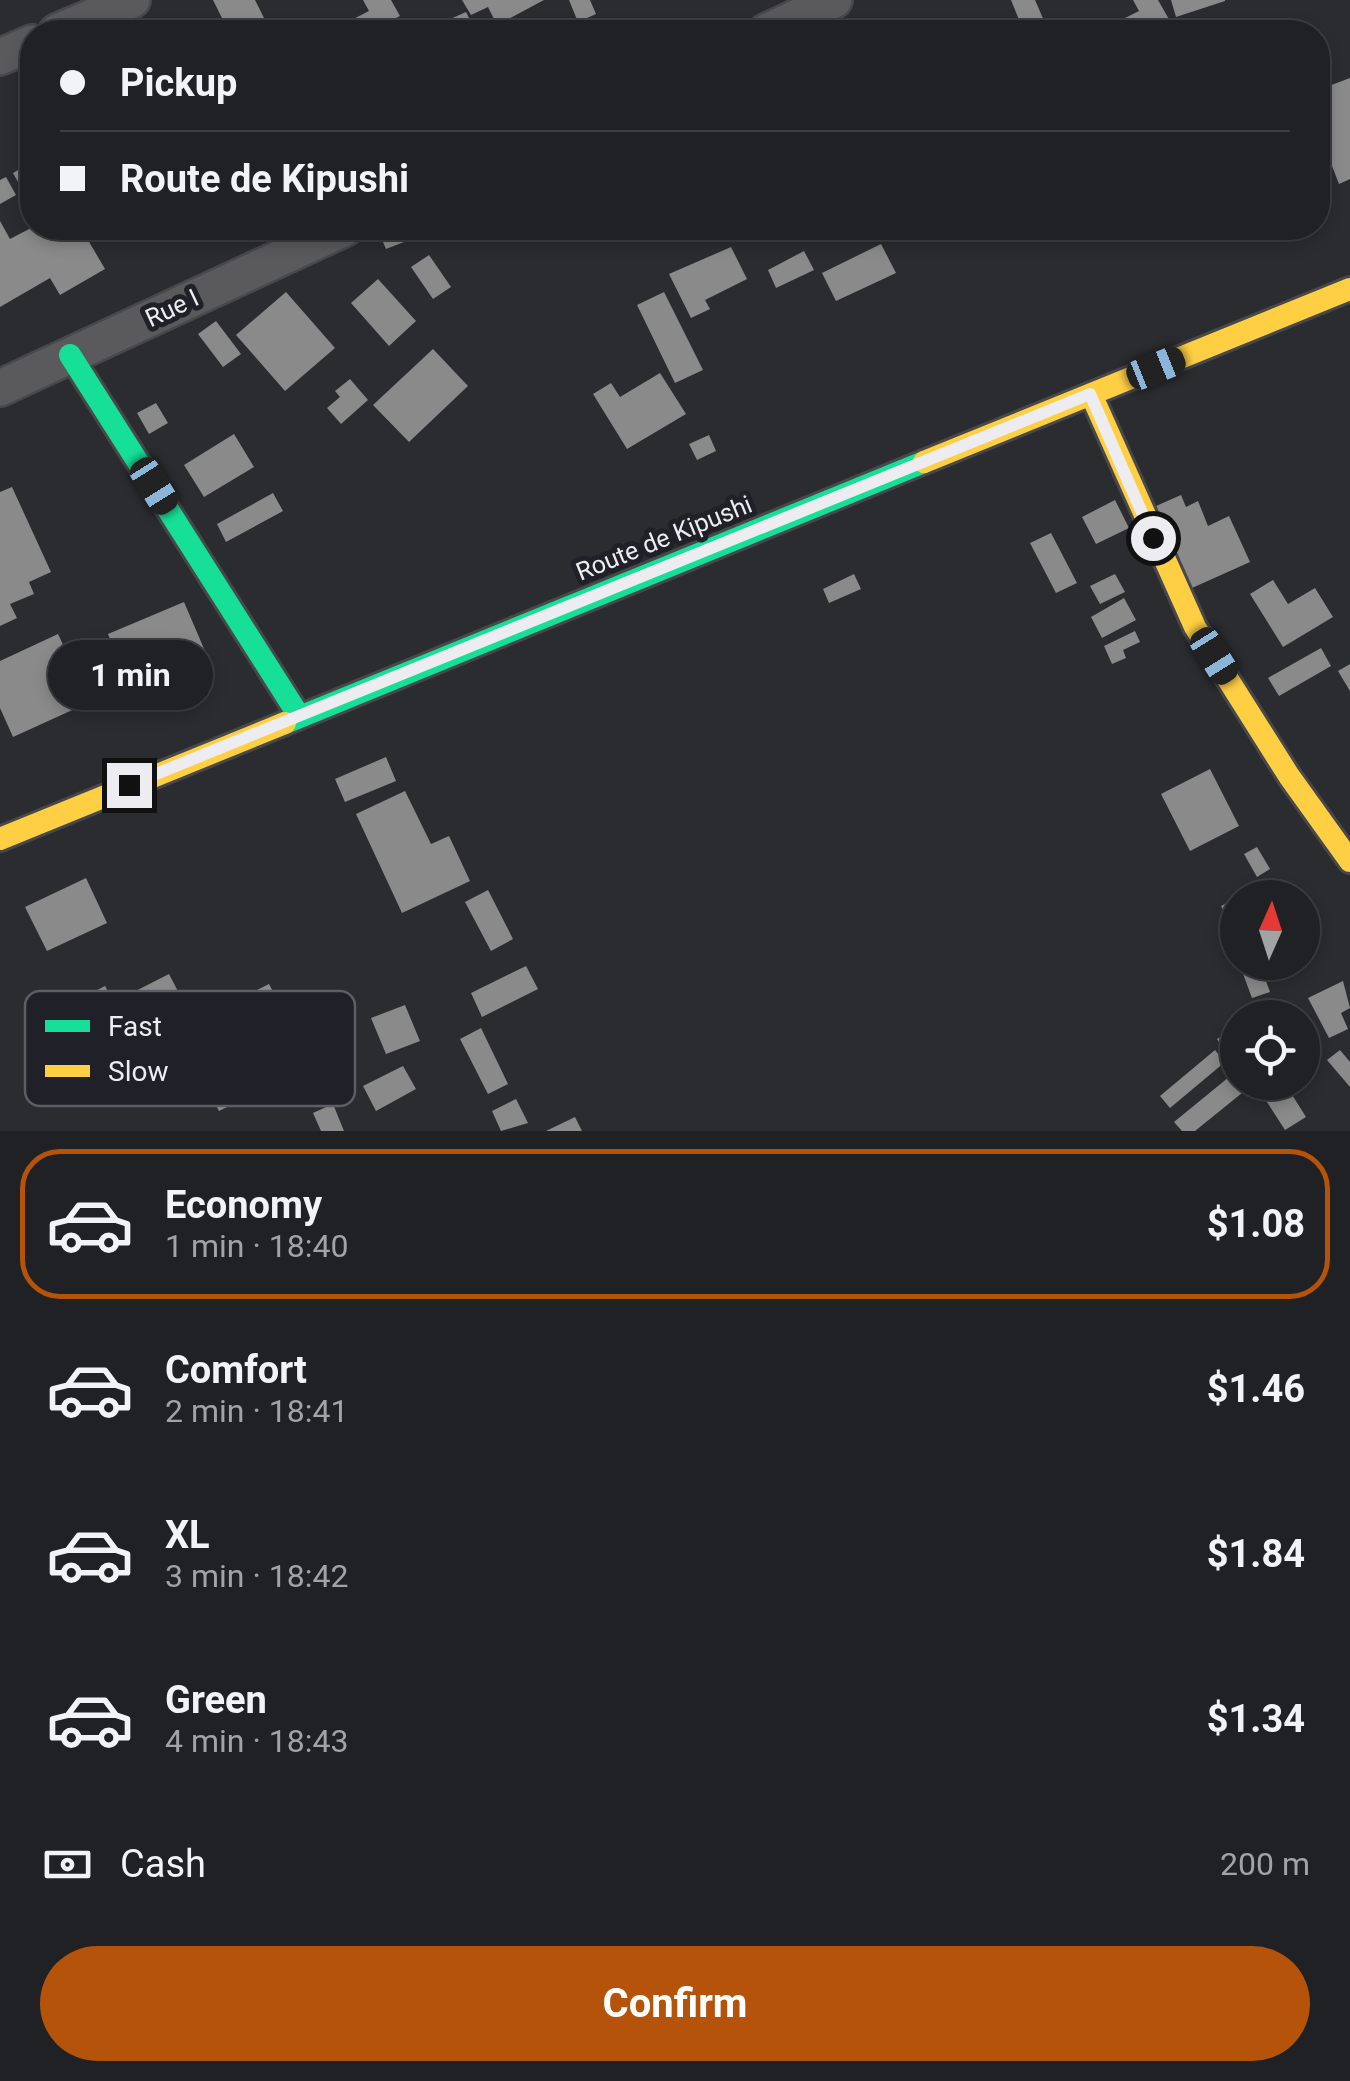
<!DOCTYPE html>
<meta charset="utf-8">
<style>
:root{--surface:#202124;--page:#2d2e31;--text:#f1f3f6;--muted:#a2a3a6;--line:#3d3e41;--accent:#b45309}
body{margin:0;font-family:Roboto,sans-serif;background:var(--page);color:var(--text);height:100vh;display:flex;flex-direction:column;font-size:38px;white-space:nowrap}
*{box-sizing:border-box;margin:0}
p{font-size:32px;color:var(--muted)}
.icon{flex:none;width:55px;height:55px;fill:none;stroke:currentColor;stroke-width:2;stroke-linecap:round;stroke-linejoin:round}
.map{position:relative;height:1131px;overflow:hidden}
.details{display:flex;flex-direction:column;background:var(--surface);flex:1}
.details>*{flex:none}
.banner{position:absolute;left:20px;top:20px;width:1310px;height:220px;border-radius:40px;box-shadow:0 5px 15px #0003,0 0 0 2px var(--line);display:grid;align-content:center;height:220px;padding:0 40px;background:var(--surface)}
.needle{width:65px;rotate:3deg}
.fabs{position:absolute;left:1220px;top:880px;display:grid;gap:20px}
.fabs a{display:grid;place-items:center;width:100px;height:100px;border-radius:50%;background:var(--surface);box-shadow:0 5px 15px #0003,0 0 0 2px var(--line);font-size:50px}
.end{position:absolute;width:45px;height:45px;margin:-22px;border:12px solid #ececf1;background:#111;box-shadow:0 0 0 5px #111}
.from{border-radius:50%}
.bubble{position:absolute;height:70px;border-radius:35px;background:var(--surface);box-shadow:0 5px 15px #0003,0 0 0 2px var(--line);font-size:32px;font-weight:700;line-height:70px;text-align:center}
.car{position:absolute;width:30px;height:60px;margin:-30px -15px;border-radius:12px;box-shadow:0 0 8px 2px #0007;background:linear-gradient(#222 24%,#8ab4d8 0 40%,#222 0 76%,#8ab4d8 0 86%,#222 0)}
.banner b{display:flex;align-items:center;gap:35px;height:95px;font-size:38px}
.banner b+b{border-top:2px solid var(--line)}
.banner i{width:25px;height:25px;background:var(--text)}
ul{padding:18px 0 0;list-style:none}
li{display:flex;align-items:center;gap:30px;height:150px;margin:0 20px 15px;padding:0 20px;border:5px solid transparent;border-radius:40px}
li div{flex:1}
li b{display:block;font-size:38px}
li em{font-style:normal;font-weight:700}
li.current{border-color:var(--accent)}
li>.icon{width:90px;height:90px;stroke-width:1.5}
.pay{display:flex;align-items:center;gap:25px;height:110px;padding:0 40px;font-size:38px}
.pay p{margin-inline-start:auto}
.cta{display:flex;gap:20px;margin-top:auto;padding:20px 40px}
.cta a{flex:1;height:115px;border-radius:60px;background:var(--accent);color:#fff;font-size:40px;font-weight:700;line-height:115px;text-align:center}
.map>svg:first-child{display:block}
.building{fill:#8b8a8a}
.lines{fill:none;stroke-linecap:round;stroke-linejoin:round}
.street-casing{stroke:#48484b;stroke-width:40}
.fast-casing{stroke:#48484b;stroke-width:28}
.slow-casing{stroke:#48484b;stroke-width:28}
.street{stroke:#5a5a5d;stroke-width:35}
.fast{stroke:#16e098;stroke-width:22}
.slow{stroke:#ffcf43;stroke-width:22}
.route{stroke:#ececf1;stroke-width:12}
.labels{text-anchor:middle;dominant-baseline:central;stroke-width:10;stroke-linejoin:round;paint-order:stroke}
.street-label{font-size:25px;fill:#ececf1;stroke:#202128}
.key{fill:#202128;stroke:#5d5e64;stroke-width:2.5}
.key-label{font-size:28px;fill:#ececf1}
</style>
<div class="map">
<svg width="1350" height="1131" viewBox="0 0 1350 1131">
<rect width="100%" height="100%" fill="#2b2c30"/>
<!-- building -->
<path class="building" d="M213,0H255L271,32H229Z
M363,0H391L400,16L367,32H328L369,11Z
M462,0H544L497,25L488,7L471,15Z
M569,0H590L596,14L578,22Z
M1011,0H1035L1048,30L1024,32Z
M1133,0H1158L1170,21L1149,32H1097L1139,11Z
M1171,0H1225V1L1176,17Z
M466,12L476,32H421Z
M32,68V95L20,77Z
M1350,78V179L1339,184L1323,143L1318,145V90Z
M32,162V183L22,189L13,173Z
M6,177L16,195L0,204V180Z
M0,221L10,239L31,228H81L105,269L60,295L50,278L0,307Z
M377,228H440L386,249Z
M881,244L896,273L836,301L822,273Z
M731,247L747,279L705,300L710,309L691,318L669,274Z
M804,251L814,270L776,288L768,270Z
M429,255L451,287L433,299L411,267Z
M378,279L416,321L389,346L351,303Z
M286,292L335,348L285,391L236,335Z
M664,292L703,370L675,383L637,305Z
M216,321L241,354L223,367L198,334Z
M433,349L468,386L409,442L373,405Z
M660,373L686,414L627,449L593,394L611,383L620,397Z
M350,379L368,400L341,424L327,408L340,397L335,391Z
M156,403L168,423L149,434L137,413Z
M234,434L254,467L204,497L184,465Z
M709,435L716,451L697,460L689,444Z
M12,487L51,572L29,582L34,594L10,604L17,618L0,626V492Z
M273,493L283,511L226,542L217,524Z
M1181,495L1186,507L1198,501L1208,526L1229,516L1250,562L1192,588L1156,506Z
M1115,500L1129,528L1096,544L1082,517Z
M1051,533L1077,583L1056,593L1030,543Z
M854,574L861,589L829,603L823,589Z
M1115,574L1125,592L1100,604L1090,586Z
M1273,580L1288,604L1315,588L1333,617L1283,647L1250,594Z
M1124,598L1136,620L1102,638L1091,617Z
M184,602L205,651L128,684L108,634Z
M1135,631L1140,642L1123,650L1126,658L1112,664L1104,646Z
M58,634L90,702L13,737L0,708V661Z
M1321,648L1331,666L1279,696L1268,678Z
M1350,664V691L1338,671Z
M386,757L396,781L345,802L335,779Z
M1210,769L1239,826L1190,851L1161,794Z
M405,791L431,844L449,836L470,881L402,913L356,814Z
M1257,847L1270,869L1257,877L1244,854Z
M86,878L107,923L47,951L25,907Z
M488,890L513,939L491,951L465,902Z
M1235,899L1238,904V935L1221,906Z
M1259,962L1270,992L1252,998L1239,963Z
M526,966L538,989L482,1017L471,993Z
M169,974L199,1032L101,1082L62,1008L105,986L114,1002Z
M1343,981L1350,1008L1341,1013L1348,1029L1329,1038L1308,998Z
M269,984L308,1059L264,1081L225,1006Z
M405,1005L420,1041L386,1054L371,1018Z
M1238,1027V1049L1227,1055L1217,1039Z
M481,1028L508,1084L488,1094L460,1039Z
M1215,1050L1225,1062L1170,1108L1160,1096Z
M1340,1050L1350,1062V1087L1327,1060Z
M219,1061L239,1101L219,1111L198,1070Z
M403,1066L416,1089L376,1111L363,1086Z
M1229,1077L1242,1093L1195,1131H1182L1174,1122Z
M1254,1082H1284L1306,1117L1285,1130Z
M516,1099L528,1123L501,1131L492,1111Z
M333,1104L344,1131H321L313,1113Z
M575,1117L582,1131H546Z"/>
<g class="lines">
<!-- street casing -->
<g class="street-casing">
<path id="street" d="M57,32L132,0
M766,32L834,0
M0,57L32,43
M0,388L345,228"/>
</g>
<!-- fast casing -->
<g class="fast-casing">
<path id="fast" d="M70,355L299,716
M285,723L924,462"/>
</g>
<!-- slow casing -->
<g class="slow-casing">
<path id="slow" d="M1091,394L1195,627L1289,776L1350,861
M924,462L1350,289
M0,839L285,723"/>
</g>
<!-- street -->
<use href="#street" class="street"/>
<!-- fast -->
<use href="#fast" class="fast"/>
<!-- slow -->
<use href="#slow" class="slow"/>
</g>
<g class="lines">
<!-- route -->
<path class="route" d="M129,785L1090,394L1153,538"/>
</g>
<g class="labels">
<!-- street labels -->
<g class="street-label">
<text transform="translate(172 308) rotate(-25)">Rue I</text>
<text transform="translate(664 538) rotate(-22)">Route de Kipushi</text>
</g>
</g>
<!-- legend -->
<rect x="25" y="991" width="330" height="115" rx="15" class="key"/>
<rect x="45" y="1020" width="45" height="12" fill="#16e098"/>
<rect x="45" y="1065" width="45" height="12" fill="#ffcf43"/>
<g class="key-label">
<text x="108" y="1036">Fast</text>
<text x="108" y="1081">Slow</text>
</g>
</svg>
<div class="fabs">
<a><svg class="needle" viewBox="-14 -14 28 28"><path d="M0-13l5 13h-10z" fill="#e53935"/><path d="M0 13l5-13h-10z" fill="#a2a3a6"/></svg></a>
<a><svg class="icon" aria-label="locate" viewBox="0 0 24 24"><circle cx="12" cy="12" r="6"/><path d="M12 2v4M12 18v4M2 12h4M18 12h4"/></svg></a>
</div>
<i class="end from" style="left:1153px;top:538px"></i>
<i class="end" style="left:129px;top:785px"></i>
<div class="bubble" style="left:48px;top:640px;width:165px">1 min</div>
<i class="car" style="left:1156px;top:368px;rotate:68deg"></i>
<i class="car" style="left:154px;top:486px;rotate:148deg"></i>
<i class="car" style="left:1214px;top:656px;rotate:148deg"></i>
<div class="banner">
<b><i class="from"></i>Pickup</b>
<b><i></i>Route de Kipushi</b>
</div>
</div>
<section class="details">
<ul>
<li class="current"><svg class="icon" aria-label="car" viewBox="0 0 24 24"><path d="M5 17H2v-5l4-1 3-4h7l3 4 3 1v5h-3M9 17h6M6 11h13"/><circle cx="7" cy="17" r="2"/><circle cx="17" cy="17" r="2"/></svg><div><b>Economy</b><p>1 min · 18:40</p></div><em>$1.08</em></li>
<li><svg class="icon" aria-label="car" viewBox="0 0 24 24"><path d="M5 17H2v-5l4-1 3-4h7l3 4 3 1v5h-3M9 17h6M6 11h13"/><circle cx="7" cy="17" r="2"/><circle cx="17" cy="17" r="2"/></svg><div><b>Comfort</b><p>2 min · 18:41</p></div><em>$1.46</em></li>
<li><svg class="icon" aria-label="car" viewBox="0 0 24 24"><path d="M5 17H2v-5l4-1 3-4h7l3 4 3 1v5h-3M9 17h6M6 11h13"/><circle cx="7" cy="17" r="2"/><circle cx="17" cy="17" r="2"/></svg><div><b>XL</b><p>3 min · 18:42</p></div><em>$1.84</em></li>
<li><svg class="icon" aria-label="car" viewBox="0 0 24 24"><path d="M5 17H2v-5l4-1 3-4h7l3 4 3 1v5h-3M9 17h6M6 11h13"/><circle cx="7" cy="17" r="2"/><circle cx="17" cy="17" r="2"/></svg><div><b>Green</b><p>4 min · 18:43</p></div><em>$1.34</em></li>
</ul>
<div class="pay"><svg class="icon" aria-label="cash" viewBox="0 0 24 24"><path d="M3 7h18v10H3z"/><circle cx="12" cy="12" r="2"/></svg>Cash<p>200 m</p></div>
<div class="cta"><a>Confirm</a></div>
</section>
